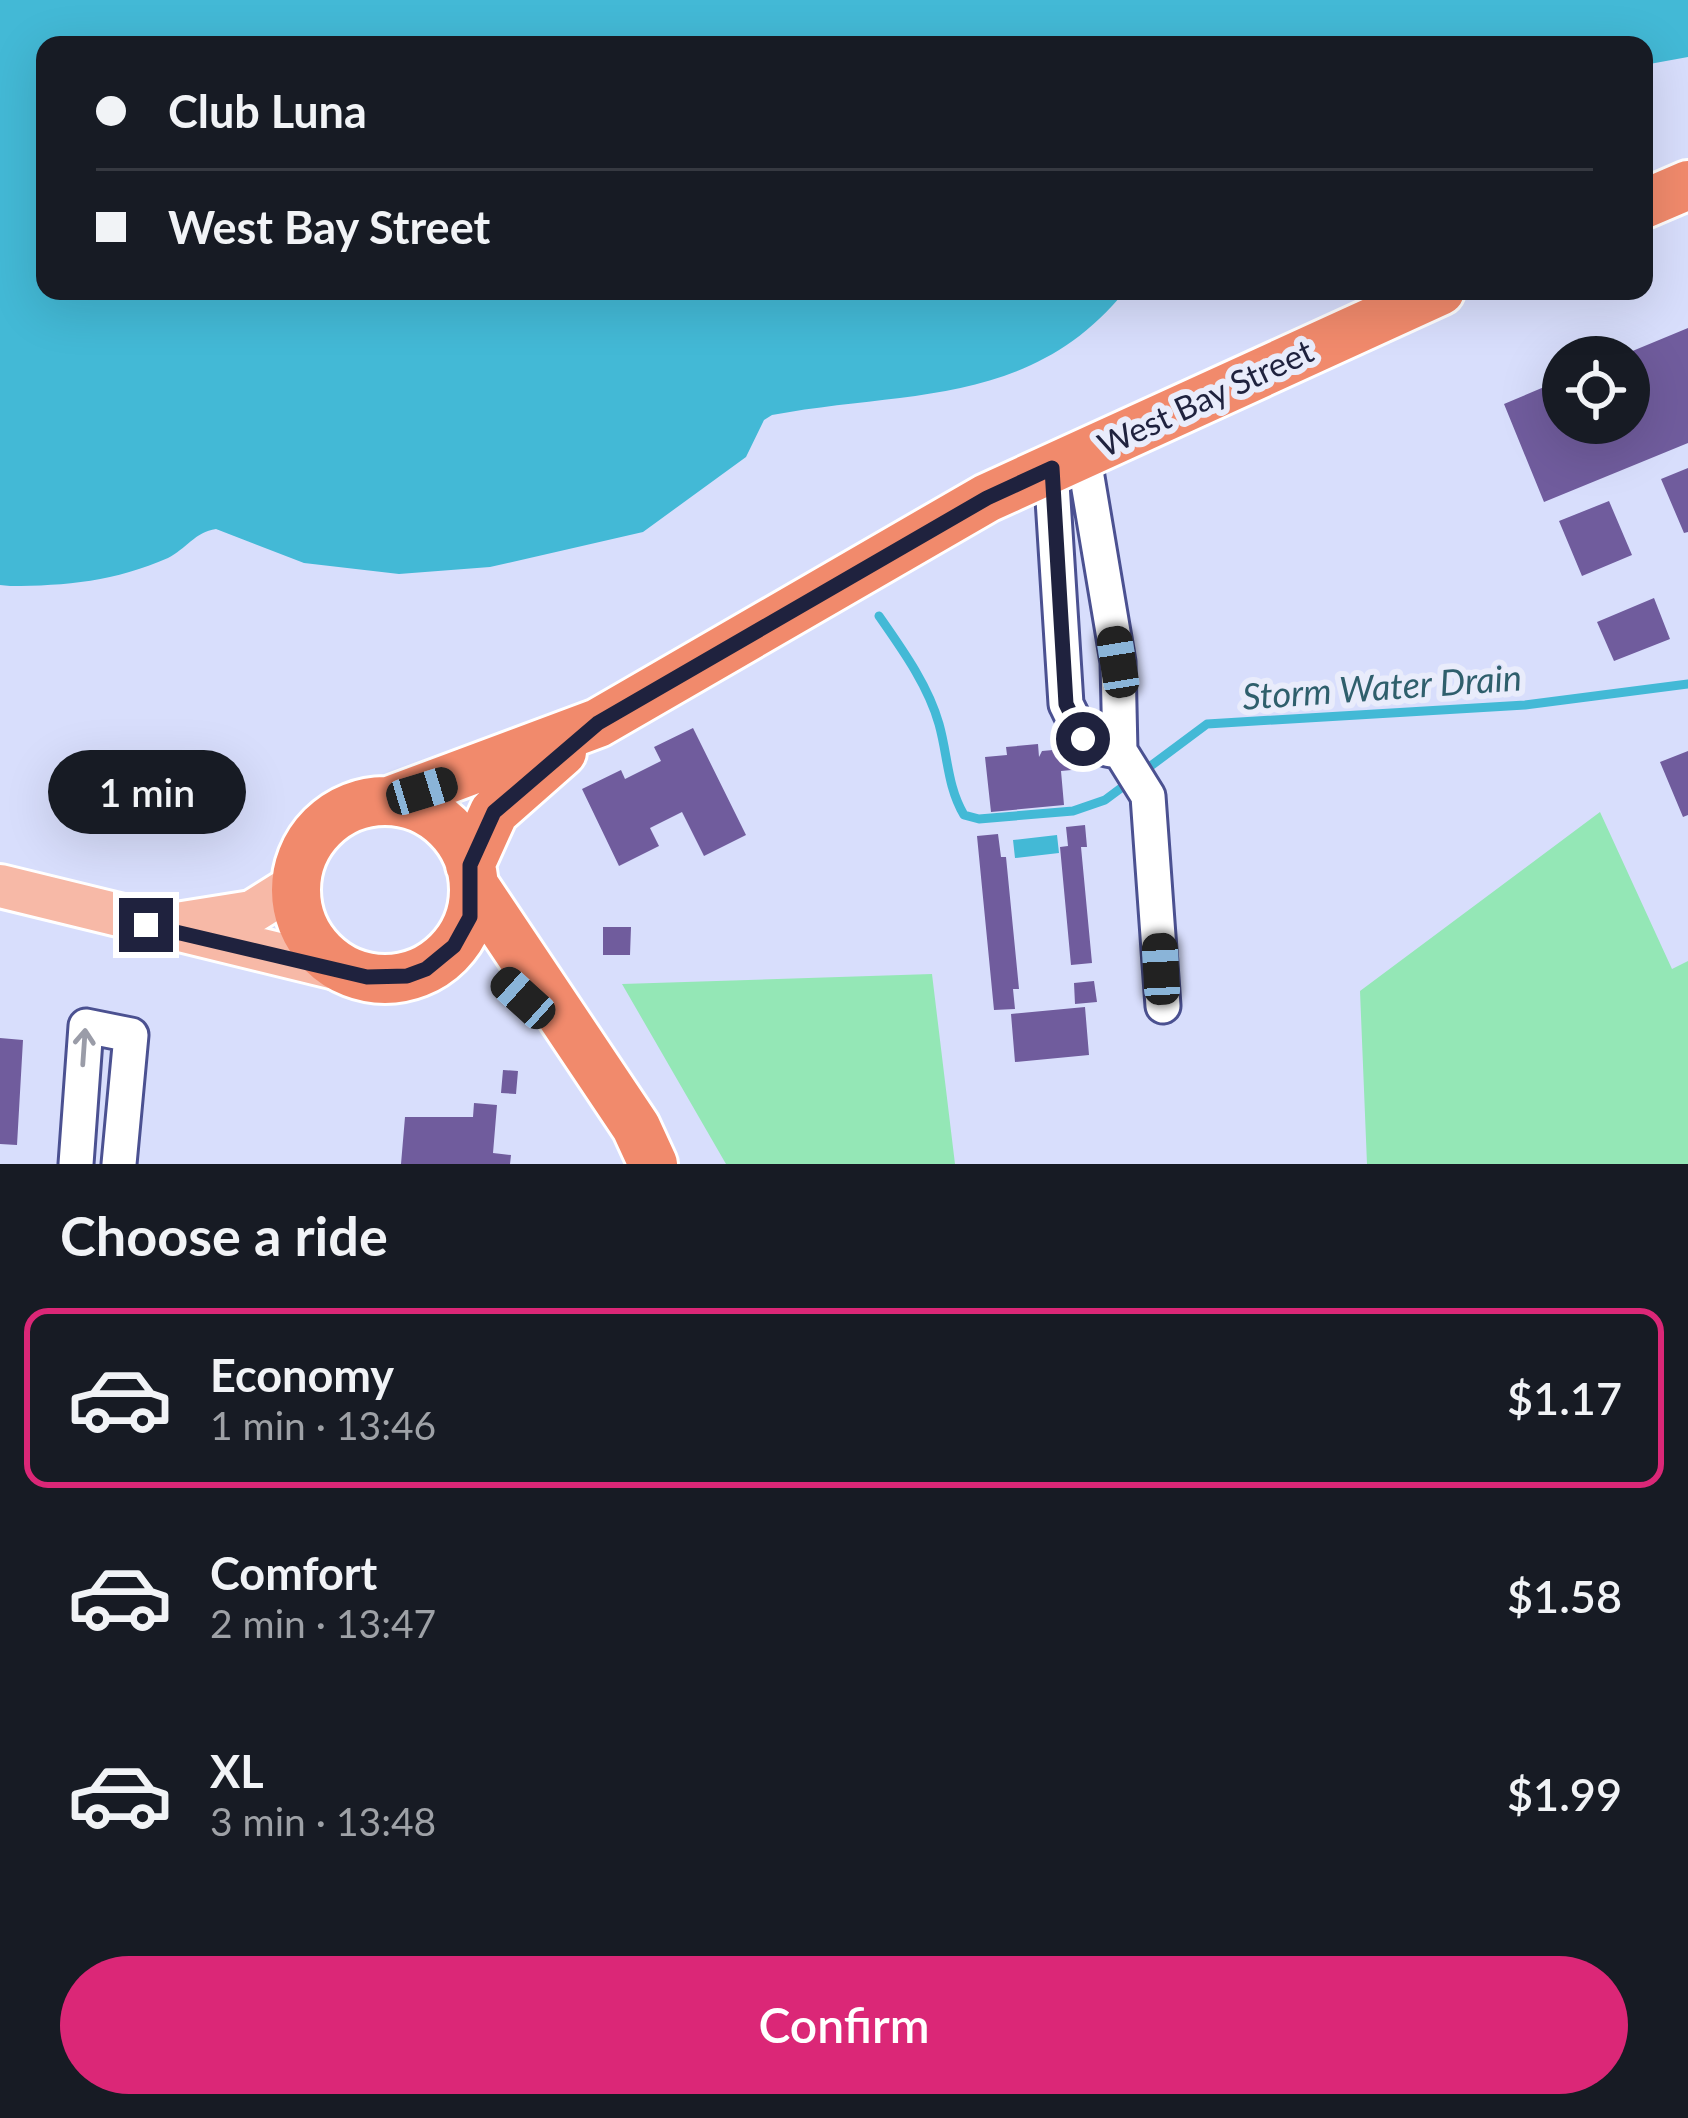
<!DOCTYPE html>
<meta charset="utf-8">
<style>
:root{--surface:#171b24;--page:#20242c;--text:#f1f3f6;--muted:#9ea1a6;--line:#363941;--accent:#db2777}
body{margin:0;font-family:Lato,sans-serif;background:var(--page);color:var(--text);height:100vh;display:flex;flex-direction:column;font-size:45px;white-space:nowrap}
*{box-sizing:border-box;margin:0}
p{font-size:39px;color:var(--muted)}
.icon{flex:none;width:66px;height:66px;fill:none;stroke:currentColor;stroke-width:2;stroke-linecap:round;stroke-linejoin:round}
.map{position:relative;height:1164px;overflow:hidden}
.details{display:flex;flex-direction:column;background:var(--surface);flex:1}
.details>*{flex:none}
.banner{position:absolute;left:36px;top:36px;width:1617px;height:264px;border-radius:24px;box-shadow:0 12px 48px #0002;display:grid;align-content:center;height:264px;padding:0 60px;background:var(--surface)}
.fabs{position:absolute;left:1542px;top:336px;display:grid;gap:24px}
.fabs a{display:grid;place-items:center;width:108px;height:108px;border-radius:50%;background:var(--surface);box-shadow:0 12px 48px #0002;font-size:60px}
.end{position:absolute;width:54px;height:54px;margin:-27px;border:15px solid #1f223e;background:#fff;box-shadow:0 0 0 6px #fff}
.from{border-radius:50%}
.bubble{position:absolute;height:84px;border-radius:42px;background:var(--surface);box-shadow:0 12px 48px #0002;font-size:39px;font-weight:600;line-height:84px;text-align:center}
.car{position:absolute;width:36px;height:72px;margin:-36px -18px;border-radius:15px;box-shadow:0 0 9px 3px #0007;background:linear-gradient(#222 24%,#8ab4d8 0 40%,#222 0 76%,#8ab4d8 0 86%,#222 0)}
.banner b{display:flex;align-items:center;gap:42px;height:114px;font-size:45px}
.banner b+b{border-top:3px solid var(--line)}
.banner i{width:30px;height:30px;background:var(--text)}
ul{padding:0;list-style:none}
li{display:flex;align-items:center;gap:36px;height:180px;margin:0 24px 18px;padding:0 36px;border:6px solid transparent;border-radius:24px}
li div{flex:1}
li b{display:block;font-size:45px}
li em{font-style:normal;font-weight:600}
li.current{border-color:var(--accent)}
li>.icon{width:108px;height:108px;stroke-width:1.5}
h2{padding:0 60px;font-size:54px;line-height:144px}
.cta{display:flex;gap:24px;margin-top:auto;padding:24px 60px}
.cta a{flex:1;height:138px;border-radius:72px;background:var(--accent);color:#fff;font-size:48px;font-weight:600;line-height:138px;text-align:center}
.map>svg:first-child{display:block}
.green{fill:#94e7b6}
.water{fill:#43b9d6}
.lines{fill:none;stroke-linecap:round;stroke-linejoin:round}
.stream{stroke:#43b9d6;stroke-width:9}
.building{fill:#705c9d}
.minor-casing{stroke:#4b5191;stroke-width:39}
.major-casing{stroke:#fff;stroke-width:48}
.highway-casing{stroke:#fff;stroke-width:54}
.minor{stroke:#fff;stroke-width:33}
.major{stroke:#f7b9a7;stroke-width:42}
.highway{stroke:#f18a6c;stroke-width:48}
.oneway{stroke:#9a9ca8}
.route{stroke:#1f223e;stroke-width:15}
.labels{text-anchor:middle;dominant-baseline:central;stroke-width:12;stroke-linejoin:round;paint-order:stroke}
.street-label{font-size:33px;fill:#1f223e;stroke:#e9ecfb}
.water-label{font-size:36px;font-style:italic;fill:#2f5f6c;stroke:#e9ecfb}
</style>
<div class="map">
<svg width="1688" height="1164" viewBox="0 0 1688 1164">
<rect width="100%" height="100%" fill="#d8defc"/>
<!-- green -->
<path class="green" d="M1600,812L1672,969L1688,961V1164H1367L1360,991Z
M932,974L955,1164H726L622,984Z"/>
<!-- water -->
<path class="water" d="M0,0H1688V57L1644,65V45H45V291H1125C1030,408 905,390 772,415L764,420L746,457L643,532L490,567L399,574L304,563L216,529C195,532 186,549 168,558C116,581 66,586 10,586L0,585Z
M1057,835L1059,853L1015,858L1013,840Z"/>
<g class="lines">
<!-- stream -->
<path class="stream" d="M879,616C902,649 928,685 939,724C948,756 947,786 964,815L979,819L1073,811L1105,800L1207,724L1525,705L1688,684"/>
</g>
<!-- building -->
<path class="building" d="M1688,328V443L1544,502L1504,404L1563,379V423H1629V357H1618Z
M1688,468V532L1684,533L1661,479Z
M1609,501L1632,555L1582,576L1559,521Z
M1654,598L1670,639L1614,661L1597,622Z
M693,728L746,835L704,856L682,812L650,828L659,846L619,866L582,789L621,770L625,779L661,761L654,747Z
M1038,744L1039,757L1042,751L1064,749V754L1080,753L1082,769L1061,771L1064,805L991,812L985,757L1007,755L1006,747Z
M1688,751V815L1683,817L1660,762Z
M1085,825L1087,847H1081L1092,963L1071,965L1060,847L1068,846L1066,827Z
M998,834L1001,857H1006L1019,989H1013L1015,1009L994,1010L977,836Z
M603,927H631L630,955H603Z
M1094,981L1097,1002L1075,1004L1074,983Z
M1085,1007L1089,1055L1015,1062L1011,1014Z
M0,1038L23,1040L17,1145L0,1144Z
M503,1070L518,1071L516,1094L501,1093Z
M474,1103L497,1105L493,1153L511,1155L510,1164H401L405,1117H473Z"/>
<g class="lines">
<!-- minor casing -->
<g class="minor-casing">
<path id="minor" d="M1083,453L1118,662L1120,751L1148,796L1163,1006
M1051,468L1066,704C1079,731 1087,749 1120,751
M76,1164L86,1026L131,1035L119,1164"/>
</g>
<!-- major casing -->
<g class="major-casing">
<path id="major" d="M0,886L348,971
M183,923L252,912L295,885"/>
</g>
<!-- highway casing -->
<g class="highway-casing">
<path id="highway" d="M1644,204L1688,185
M389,801L598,723L987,498L1440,291
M296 890a89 89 0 1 1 178 0a89 89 0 1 1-178 0Z
M470,865L494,812L562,752
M474,885L636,1127L653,1164"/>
</g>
<!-- minor -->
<use href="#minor" class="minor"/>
<!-- major -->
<use href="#major" class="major"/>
<!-- highway -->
<use href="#highway" class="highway"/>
</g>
<!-- one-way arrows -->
<defs><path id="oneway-shaft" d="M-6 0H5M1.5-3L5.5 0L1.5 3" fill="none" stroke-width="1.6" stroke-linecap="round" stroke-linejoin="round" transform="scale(3)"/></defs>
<use class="oneway" href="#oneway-shaft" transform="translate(84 1047) rotate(-86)"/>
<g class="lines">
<!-- route -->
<path class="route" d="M146,925L367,977L407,976L426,969L454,946L470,917V865L494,812L598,723L987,498L1052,468L1066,704L1083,739"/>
</g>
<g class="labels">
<!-- street labels -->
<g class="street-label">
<text transform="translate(1205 397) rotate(-25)">West Bay Street</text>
</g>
<!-- water labels -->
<g class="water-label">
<text transform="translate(1382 686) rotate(-4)">Storm Water Drain</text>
</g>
</g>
</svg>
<div class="fabs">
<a><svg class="icon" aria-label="locate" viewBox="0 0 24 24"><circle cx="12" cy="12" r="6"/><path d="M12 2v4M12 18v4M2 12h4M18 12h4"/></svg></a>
</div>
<i class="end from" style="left:1083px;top:739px"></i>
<i class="end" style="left:146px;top:925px"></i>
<div class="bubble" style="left:48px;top:750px;width:198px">1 min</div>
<i class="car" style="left:1118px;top:662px;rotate:351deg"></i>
<i class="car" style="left:422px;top:791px;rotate:73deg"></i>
<i class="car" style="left:1161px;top:969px;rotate:357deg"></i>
<i class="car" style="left:523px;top:998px;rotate:312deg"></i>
<div class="banner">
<b><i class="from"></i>Club Luna</b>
<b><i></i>West Bay Street</b>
</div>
</div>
<section class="details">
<h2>Choose a ride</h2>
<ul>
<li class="current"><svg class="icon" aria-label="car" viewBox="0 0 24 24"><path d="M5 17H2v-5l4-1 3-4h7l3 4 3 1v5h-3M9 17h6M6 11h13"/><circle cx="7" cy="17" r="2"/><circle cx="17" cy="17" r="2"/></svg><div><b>Economy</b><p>1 min · 13:46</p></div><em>$1.17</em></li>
<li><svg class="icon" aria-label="car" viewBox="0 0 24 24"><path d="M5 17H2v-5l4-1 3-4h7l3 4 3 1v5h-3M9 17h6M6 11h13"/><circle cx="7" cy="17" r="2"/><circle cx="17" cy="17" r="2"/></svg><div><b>Comfort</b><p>2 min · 13:47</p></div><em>$1.58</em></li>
<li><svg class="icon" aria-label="car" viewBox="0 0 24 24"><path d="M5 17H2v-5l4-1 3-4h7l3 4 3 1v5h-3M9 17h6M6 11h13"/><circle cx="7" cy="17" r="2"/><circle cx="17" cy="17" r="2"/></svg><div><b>XL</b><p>3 min · 13:48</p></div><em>$1.99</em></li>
</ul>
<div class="cta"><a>Confirm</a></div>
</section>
